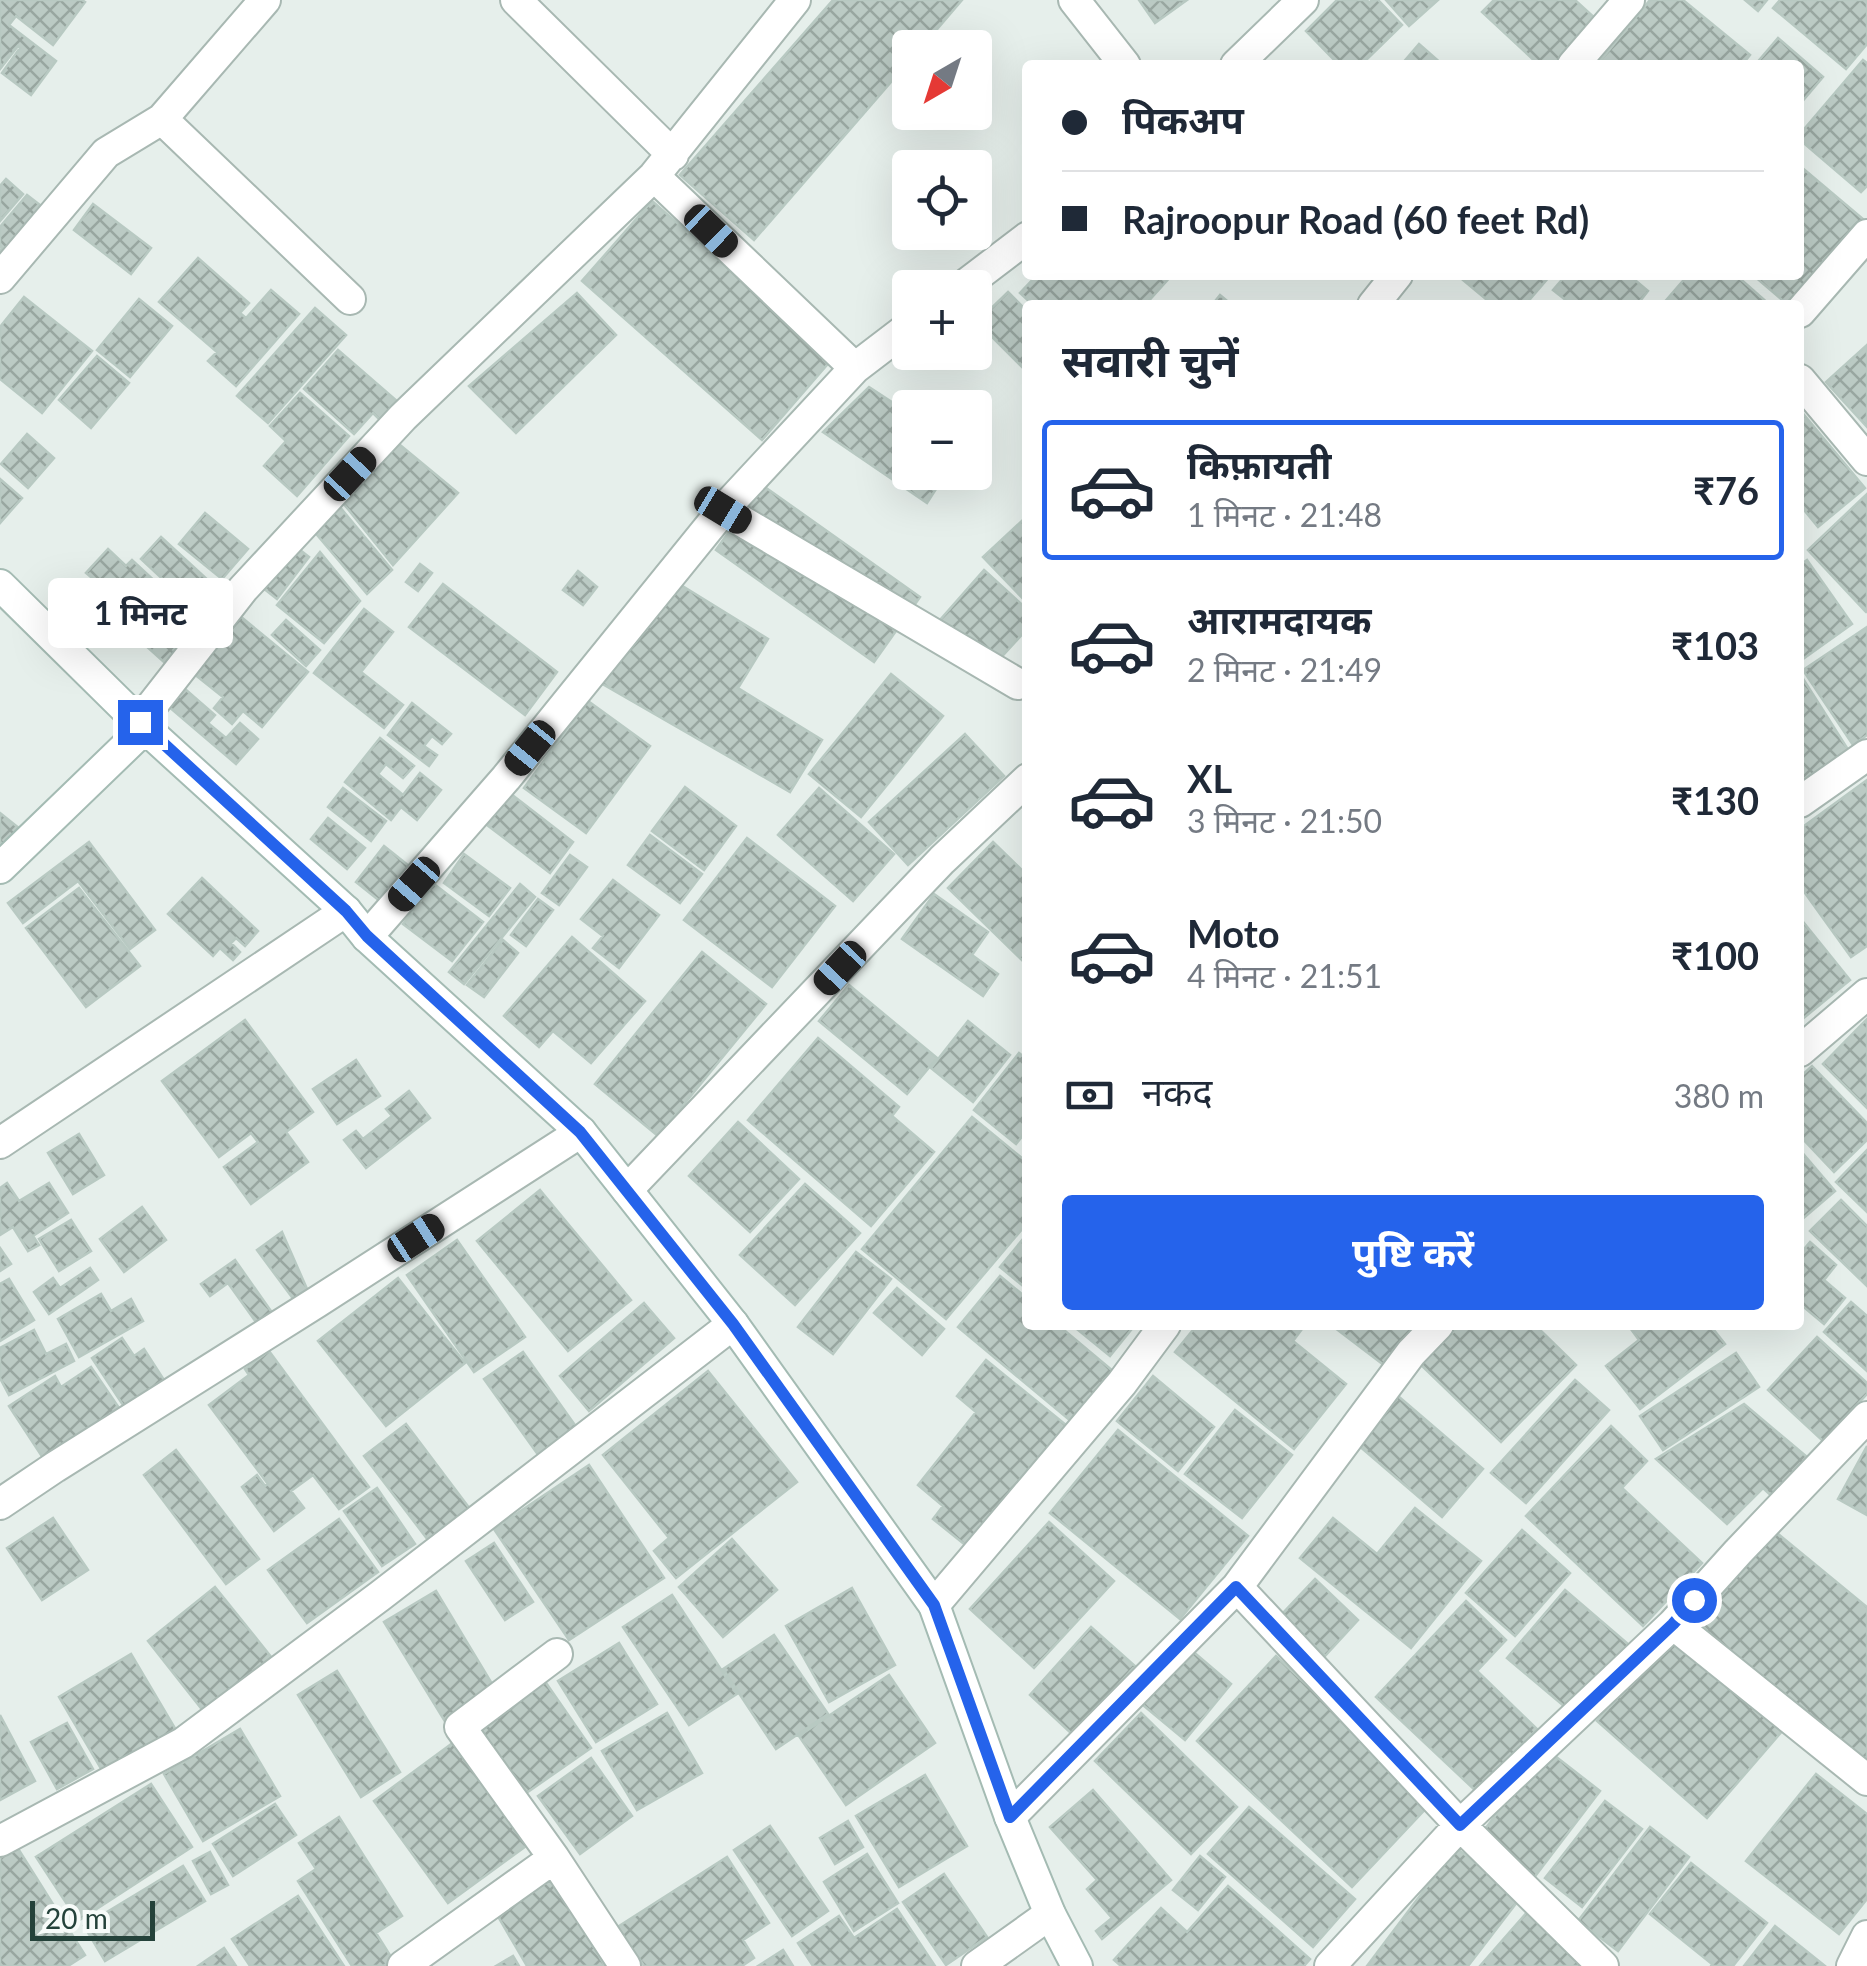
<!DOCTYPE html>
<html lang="hi">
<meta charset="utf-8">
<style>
:root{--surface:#fff;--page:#f2f2f3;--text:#1f2937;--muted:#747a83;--line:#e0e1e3;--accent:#2563eb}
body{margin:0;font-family:Lato,"Noto Sans Devanagari",sans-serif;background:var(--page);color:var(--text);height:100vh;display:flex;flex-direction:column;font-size:38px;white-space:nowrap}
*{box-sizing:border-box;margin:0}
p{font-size:32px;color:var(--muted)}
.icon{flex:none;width:55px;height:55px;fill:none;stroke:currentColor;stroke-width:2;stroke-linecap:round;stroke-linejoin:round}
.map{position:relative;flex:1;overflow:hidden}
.drawer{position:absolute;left:1022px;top:300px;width:782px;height:1030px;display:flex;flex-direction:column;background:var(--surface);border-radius:10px;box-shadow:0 10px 40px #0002}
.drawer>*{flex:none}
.banner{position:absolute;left:1022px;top:60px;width:782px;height:220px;border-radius:10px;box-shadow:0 10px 40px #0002;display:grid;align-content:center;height:220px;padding:0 40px;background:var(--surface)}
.needle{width:65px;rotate:219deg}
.buttons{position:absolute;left:892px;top:30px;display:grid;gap:20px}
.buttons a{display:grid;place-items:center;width:100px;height:100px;border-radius:10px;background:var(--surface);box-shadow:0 10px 40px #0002;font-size:50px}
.scale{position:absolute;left:30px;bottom:25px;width:125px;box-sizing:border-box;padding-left:10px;border:5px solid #24423a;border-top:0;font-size:28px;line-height:35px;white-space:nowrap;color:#24423a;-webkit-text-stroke:8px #f7fbf9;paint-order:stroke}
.end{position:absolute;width:45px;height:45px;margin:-22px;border:12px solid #2563eb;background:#fff;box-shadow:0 0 0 5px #fff}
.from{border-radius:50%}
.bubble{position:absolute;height:70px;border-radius:10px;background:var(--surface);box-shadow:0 10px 40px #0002;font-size:32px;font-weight:700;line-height:70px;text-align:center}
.car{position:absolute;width:30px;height:60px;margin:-30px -15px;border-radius:12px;box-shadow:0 0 8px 2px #0007;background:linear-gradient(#222 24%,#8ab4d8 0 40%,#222 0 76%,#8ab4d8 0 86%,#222 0)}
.banner b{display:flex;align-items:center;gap:35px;height:95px;font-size:38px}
.banner b+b{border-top:2px solid var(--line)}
.banner i{width:25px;height:25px;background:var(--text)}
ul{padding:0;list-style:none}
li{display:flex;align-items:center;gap:30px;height:140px;margin:0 20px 15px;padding:0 20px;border:5px solid transparent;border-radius:10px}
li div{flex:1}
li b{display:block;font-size:38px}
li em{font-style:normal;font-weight:700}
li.selected{border-color:var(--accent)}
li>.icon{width:90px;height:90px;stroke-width:1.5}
h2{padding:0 40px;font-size:45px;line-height:120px}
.pay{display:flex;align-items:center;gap:25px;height:110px;padding:0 40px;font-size:38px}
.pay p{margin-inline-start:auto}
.action{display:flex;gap:20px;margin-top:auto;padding:20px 40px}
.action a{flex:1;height:115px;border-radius:10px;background:var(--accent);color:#fff;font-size:40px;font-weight:700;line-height:115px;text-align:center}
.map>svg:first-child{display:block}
.building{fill:url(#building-cross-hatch);stroke:#b8c9c2;stroke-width:2.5}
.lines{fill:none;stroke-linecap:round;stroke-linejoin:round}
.street-casing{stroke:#a8b8b2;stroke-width:34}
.secondary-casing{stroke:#a4bbb3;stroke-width:34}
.street{stroke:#fff;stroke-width:30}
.secondary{stroke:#fff;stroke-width:30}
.route{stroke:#2563eb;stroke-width:12}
</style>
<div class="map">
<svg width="1867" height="1966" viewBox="0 0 1867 1966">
<defs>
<pattern id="building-cross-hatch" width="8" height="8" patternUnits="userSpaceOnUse" patternTransform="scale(2.5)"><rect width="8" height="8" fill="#bbcac4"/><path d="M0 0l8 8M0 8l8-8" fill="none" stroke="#98a6a0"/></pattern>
</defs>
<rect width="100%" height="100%" fill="#e6efeb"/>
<!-- building -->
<path class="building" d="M0,0H82L85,2L53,45L16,16L9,25L56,61L31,95L2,73L20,48L18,46L0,69Z
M833,0H962L921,48H910V60L754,240L680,175Z
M1139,0H1187L1155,23Z
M1337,0H1367L1369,3L1372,0H1378L1402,25L1361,65H1339L1306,31Z
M1386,0H1438L1409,26Z
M1494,0H1575L1597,20L1555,65H1539L1482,12Z
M1650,0H1683L1750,55L1742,65H1597Z
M1745,0H1767L1758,11Z
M1780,0H1867V44L1846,69L1773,8Z
M1778,38L1823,77L1800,104V65H1755Z
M1419,44L1443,65H1401Z
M1863,60L1867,63V186L1861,192L1800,140V134Z
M1800,166L1864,220L1792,305H1788L1753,275H1800Z
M6,179L23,194L0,221V186Z
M27,195L49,212L0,270V251L2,248L0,246V227Z
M652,201L832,359L762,440L582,281Z
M93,204L151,248L131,274L74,230Z
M198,258L249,303L240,313L246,318L271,290L299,314L236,386L208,361L217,352L159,302Z
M1037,275H1172L1145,305H1033L1020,293Z
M1457,275H1547L1549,277L1525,305H1493Z
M1566,275H1629L1648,291L1637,305H1572L1553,290Z
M1688,275H1736L1770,305H1662Z
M1008,292L1028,312V373L977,322Z
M577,293L616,335L516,433L469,386Z
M1220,295L1232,305H1212Z
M24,297L92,351L42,413L0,379V327Z
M139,299L172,326L130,377L97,350Z
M315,308L346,335L268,423L237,396Z
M1867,345V427L1826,382Z
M338,350L397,401L380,420L373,413L354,434L304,389Z
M97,356L129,383L91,428L59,400Z
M869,387L910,414V472H947L927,503L823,432Z
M300,393L349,436L297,496L264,466L286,441L270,426Z
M1800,410L1865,488L1818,527L1800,505Z
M27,434L54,458L28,488L1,464Z
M394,440L458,493L393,565L339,498Z
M0,479L22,498L0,523Z
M762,485L920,597L874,662L716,550Z
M1867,494V612H1866L1808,550Z
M339,506L392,570L367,594L312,529Z
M205,513L248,549L222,579L179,544Z
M1025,518L1028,521V604L983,557Z
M161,537L222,593L201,615L141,559Z
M295,546L309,557L277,599L263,588Z
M108,549L126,566L132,560L200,623L165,663L95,600L105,589L86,573Z
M320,552L360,601L324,643L277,605Z
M1807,560L1852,624L1803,659L1800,655V565Z
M420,564L432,573L418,591L406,582Z
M984,570L1028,610V628L985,675L933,628Z
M578,571L597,587L583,605L563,590Z
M676,582L768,639L738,688L822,740L790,792L601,683Z
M443,584L557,672L525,715L409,627Z
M364,609L393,632L361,672L403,705L384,728L314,673Z
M240,616L308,672L262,727L243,711L232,724L214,708L223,697L193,673Z
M286,620L320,650L306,666L272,635Z
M1867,627V735L1853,745L1803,670Z
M891,674L943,716L861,817L809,774Z
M1800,674L1849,751L1800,782Z
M185,689L215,715L208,723L226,738L240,723L258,739L236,764L169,707Z
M588,701L650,746L586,833L524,788Z
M412,703L451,734L442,744L432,736L424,746L437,755L429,766L388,735Z
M965,734L1004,776L908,865L869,822Z
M380,738L414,766L403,778L386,764L378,774L403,795L420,773L441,790L417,820L401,807L391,820L345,782Z
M1867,780V946L1851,957L1800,886V829Z
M685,787L736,826L704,870L652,831Z
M343,788L386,821L371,841L328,807Z
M819,788L894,854L853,901L778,835Z
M511,794L573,842L550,873L487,825Z
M0,813L20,829L6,846L0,842Z
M328,818L365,848L347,869L311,839Z
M650,835L702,874L680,903L628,865Z
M747,838L835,906L772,987L684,920Z
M89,842L155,930L130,949L78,881L23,923L8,903Z
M993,842L1028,876V966L948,888Z
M384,846L409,866L381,902L356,882Z
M464,854L510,888L489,916L444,883Z
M570,855L587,867L559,905L542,893Z
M202,878L258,931L245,946L236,938L231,943L240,952L233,960L220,948L213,956L168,914Z
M613,880L659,915L619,968L593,948L603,936L581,919Z
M434,884L483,922L452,961L403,924Z
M520,884L535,897L464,984L449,972Z
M79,888L140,966L86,1007L26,928Z
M934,894L988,932L972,955L998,974L983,996L902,939Z
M538,899L553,910L526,946L511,935Z
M1800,918L1850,980L1800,1021Z
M572,937L645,1001L591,1063L553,1031L539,1047L504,1016Z
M503,940L518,953L484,997L467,985Z
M702,952L766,1004L658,1136L595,1084Z
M849,985L937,1058L907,1094L819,1021Z
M1867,1019V1108L1823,1064Z
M245,1020L313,1112L286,1132L308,1162L251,1204L224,1167L258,1142L251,1133L219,1157L162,1081Z
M968,1021L1010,1055L973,1102L931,1068Z
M818,1038L899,1107L892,1116L934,1152L871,1226L748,1120Z
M1019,1053L1028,1060V1129L1016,1144L974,1110Z
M356,1060L380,1096L337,1124L313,1089Z
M1812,1066L1867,1123V1140L1834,1172L1800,1136V1077Z
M409,1091L430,1118L366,1168L344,1140L356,1131L363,1139L392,1116L386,1109Z
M972,1117L1028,1163V1222L946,1319L862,1249Z
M738,1122L799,1179L750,1232L689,1176Z
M79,1134L104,1175L73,1194L48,1153Z
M1800,1150L1835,1191L1800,1221Z
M1867,1150V1212L1836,1182Z
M7,1183L19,1201L49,1183L68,1213L33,1236L39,1245L28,1251L13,1227L0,1235V1188Z
M805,1184L860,1233L795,1305L740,1255Z
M540,1190L631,1300L568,1351L477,1241Z
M1841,1200L1867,1226V1286L1810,1231Z
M142,1207L166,1240L124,1272L100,1239Z
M71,1220L91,1251L59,1271L39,1239Z
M282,1232L307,1289L294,1300L257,1250Z
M1028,1233V1290L1000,1267Z
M457,1240L525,1337L474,1372L407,1275Z
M1810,1242L1836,1265L1824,1280L1845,1298L1824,1324L1800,1304V1254Z
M0,1248L11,1264L0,1271Z
M856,1252L891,1279L833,1354L798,1327Z
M235,1260L273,1314L258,1325L228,1283L210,1296L201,1284Z
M90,1268L98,1280L49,1314L34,1292L53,1278L60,1288Z
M1000,1276L1028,1299V1325H1058L1114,1372L1072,1422L958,1327Z
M398,1278L465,1363L386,1426L318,1341Z
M9,1279L34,1320L0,1341V1284Z
M897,1288L944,1329L922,1355L874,1313Z
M101,1294L111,1311L131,1299L143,1321L79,1357L58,1319Z
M1851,1302L1867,1316V1371L1824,1332Z
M644,1303L674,1338L589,1411L560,1376Z
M1072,1325H1135L1110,1356Z
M1197,1325H1305L1293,1341L1346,1384L1294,1449L1175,1352Z
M1336,1325H1422L1389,1369L1334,1327Z
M1460,1325H1535L1576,1365L1501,1442L1421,1365Z
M1628,1325H1710L1725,1344L1640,1409L1606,1366L1639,1340Z
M34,1330L46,1354L66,1344L74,1361L9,1395L0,1378V1348Z
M1817,1337L1867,1383V1394L1823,1441L1768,1390Z
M122,1338L134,1356L144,1349L166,1383L125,1408L92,1358Z
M269,1351L369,1487L339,1509L313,1475L291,1491L304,1508L274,1531L242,1487L257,1475L265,1486L268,1484L209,1405L249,1375L245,1369Z
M523,1352L577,1428L539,1456L484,1379Z
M1736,1353L1759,1387L1663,1450L1640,1416Z
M986,1360L1072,1430L974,1552L933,1519L943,1506L918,1485L976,1412L957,1396Z
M91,1367L121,1411L45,1461L9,1406L55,1376L61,1387Z
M708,1371L797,1482L676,1578L654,1551L669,1538L603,1455Z
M1153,1376L1214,1427L1178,1471L1117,1421Z
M1575,1380L1609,1410L1526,1503L1491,1473Z
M1398,1396L1483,1469L1442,1517L1357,1444Z
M1744,1404L1807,1457L1776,1500L1763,1488L1727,1524L1656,1459Z
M1235,1410L1292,1455L1242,1518L1185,1474Z
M406,1424L470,1509L428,1540L364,1456Z
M1611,1426L1647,1461L1622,1488L1702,1563L1643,1626L1526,1516Z
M1118,1430L1248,1536L1180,1619L1050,1513Z
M1867,1446V1515L1838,1499Z
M176,1450L259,1559L226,1584L144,1475Z
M589,1465L664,1578L569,1640L494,1529Z
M377,1488L415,1544L382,1566L344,1511Z
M1415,1508L1481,1561L1411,1648L1300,1558L1333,1518L1377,1554Z
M53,1518L88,1570L42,1600L7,1548Z
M339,1519L378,1572L307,1623L268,1570Z
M1049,1522L1114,1581L1034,1668L970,1609Z
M1772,1529L1867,1607V1779L1688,1632Z
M1522,1530L1570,1573L1515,1636L1466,1593Z
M732,1539L777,1590L723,1637L679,1587Z
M494,1543L533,1602L505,1620L466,1561Z
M1315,1579L1358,1620L1325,1656L1282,1614Z
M215,1587L272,1658L204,1712L148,1641Z
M852,1588L895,1665L829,1702L786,1626Z
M1565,1590L1629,1645L1571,1712L1507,1658Z
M436,1591L497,1692L446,1723L384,1622Z
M672,1595L737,1694L689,1725L623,1627Z
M1466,1601L1506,1640L1477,1671L1537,1729L1478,1793L1376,1697Z
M1091,1627L1135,1666L1073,1735L1030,1695Z
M1675,1633L1784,1729L1707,1818L1597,1721Z
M774,1635L828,1714L776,1749L723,1669Z
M619,1643L657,1704L596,1742L558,1681Z
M1190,1649L1231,1684L1185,1740L1143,1705Z
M131,1654L176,1730L103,1772L59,1697Z
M1276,1656L1432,1802L1352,1887L1197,1741Z
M337,1671L400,1772L361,1797L298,1695Z
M889,1675L935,1743L846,1805L799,1736Z
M544,1680L591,1748L522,1796L474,1728Z
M667,1713L702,1773L637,1810L602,1751Z
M1141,1713L1237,1807L1191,1854L1095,1761Z
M0,1715L35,1781L0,1800Z
M67,1723L93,1769L57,1789L31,1742Z
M240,1729L280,1796L203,1841L164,1774Z
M458,1739L533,1841L448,1903L374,1801Z
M1546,1749L1600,1791L1533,1879L1479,1837Z
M591,1758L632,1816L580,1854L538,1796Z
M1816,1774L1867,1814V1899L1839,1934L1746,1861Z
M925,1775L967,1846L899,1887L856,1816Z
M151,1784L192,1847L78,1921L36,1857Z
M1093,1790L1171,1880L1102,1939L1096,1931L1112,1918L1087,1889L1097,1880L1050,1827Z
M1605,1801L1642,1829L1582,1907L1545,1878Z
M275,1804L296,1835L233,1876L213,1844Z
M1249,1807L1355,1899L1313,1947L1208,1854Z
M339,1817L402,1916L376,1933L393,1960L383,1966H352L298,1881L316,1869L299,1843Z
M848,1821L863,1847L835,1864L820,1838Z
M770,1826L828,1911L792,1936L734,1850Z
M1650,1827L1689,1857L1618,1951L1578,1921Z
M17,1847L85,1955L68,1966H0V1858Z
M1456,1848L1521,1897L1468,1966H1367Z
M210,1852L228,1885L211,1894L193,1861Z
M867,1854L898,1903L854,1931L824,1882Z
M1200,1856L1225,1877L1198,1910L1173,1890Z
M727,1857L769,1923L743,1940L754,1958L742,1966H644L638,1957L628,1963L608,1933Z
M1691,1863L1767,1923L1733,1966H1711L1712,1964L1650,1914Z
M183,1866L205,1901L105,1961L84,1926Z
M944,1874L987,1937L946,1965L903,1902Z
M553,1879L605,1966H527L496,1913Z
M1228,1886L1310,1959L1304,1966H1121L1114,1960L1161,1908L1187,1932Z
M298,1896L344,1966H250L232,1939Z
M897,1909L935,1966H813L798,1943L839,1916L854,1938Z
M1528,1911L1590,1966H1480Z
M1775,1926L1825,1966H1744Z
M224,1948L236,1966H198Z
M783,1950L793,1966H758Z
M513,1956L519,1966H496Z"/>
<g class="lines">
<!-- street casing -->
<g class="street-casing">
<path id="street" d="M516,0L673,155
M1074,0L1125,65
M1236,65L1303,0
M1573,65L1629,0
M162,119L350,299
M654,176L855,368
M0,278L106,153L162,119L265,0
M961,288L1028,237
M1373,305L1397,275
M1800,312L1867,235
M1800,380L1867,460
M723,510L1018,684
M139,722L243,589L403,417L654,176L795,0
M1800,802L1867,755
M367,937L506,778L723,510L855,368L910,326
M1800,1051L1867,994
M0,1143L346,911
M627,1190L942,860L1028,779
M0,1504L55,1467L317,1302L581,1132
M1237,1587L1460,1825L1603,1966
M934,1605L1122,1383L1165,1325
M1673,1624L1867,1780
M557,1654L460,1727L554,1858L625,1966
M1010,1817L1237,1587L1411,1353L1438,1325
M0,1841L183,1743L380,1596L733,1324
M403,1966L554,1858
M977,1966L1050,1914
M1330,1966L1460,1825L1673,1624L1738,1552L1867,1417
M1852,1966L1867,1936"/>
</g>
<!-- secondary casing -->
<g class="secondary-casing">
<path id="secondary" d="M0,585L145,728L346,911L367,937L581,1132L733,1324L934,1605L1010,1817L1050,1914L1077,1966
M0,868L145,728"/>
</g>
<!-- street -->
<use href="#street" class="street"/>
<!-- secondary -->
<use href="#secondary" class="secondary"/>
</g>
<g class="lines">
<!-- route -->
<path class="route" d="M140,722L346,911L367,936L580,1132L733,1324L934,1605L1010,1817L1236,1587L1460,1825L1673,1624L1694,1600"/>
</g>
</svg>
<div class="buttons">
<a><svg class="needle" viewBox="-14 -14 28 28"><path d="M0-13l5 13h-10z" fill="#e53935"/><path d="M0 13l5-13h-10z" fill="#747a83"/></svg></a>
<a><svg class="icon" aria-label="locate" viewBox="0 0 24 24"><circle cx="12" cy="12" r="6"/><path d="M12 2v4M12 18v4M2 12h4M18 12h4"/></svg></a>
<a>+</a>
<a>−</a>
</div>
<div class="scale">20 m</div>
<i class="end from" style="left:1694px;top:1600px"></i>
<i class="end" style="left:140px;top:722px"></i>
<div class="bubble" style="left:48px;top:578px;width:185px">1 मिनट</div>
<i class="car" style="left:711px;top:231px;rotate:134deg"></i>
<i class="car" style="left:350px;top:474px;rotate:43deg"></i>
<i class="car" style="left:723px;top:510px;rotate:121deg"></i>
<i class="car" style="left:530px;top:748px;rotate:219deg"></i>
<i class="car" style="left:414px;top:884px;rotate:221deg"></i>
<i class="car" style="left:840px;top:968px;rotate:223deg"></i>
<i class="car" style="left:416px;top:1238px;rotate:57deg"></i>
<div class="banner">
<b><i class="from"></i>पिकअप</b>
<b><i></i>Rajroopur Road (60 feet Rd)</b>
</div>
<section class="drawer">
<h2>सवारी चुनें</h2>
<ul>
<li class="selected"><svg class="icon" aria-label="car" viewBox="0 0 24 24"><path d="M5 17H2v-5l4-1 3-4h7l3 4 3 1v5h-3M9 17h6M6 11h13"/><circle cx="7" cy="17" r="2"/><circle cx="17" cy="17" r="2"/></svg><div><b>किफ़ायती</b><p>1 मिनट · 21:48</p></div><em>₹76</em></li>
<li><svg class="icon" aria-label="car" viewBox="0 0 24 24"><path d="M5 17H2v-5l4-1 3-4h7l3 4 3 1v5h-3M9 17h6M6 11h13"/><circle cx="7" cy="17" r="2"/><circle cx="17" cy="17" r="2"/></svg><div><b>आरामदायक</b><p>2 मिनट · 21:49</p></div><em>₹103</em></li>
<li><svg class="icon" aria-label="car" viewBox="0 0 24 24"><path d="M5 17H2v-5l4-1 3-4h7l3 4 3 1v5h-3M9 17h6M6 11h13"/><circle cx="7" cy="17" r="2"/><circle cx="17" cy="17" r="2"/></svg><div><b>XL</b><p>3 मिनट · 21:50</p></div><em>₹130</em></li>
<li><svg class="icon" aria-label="car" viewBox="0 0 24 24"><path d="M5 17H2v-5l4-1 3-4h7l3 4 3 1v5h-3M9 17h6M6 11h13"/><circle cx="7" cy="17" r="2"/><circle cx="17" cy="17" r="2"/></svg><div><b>Moto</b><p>4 मिनट · 21:51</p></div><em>₹100</em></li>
</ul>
<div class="pay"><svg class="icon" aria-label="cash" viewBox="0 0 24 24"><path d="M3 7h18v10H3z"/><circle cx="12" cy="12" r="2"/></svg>नकद<p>380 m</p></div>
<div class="action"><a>पुष्टि करें</a></div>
</section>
</div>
